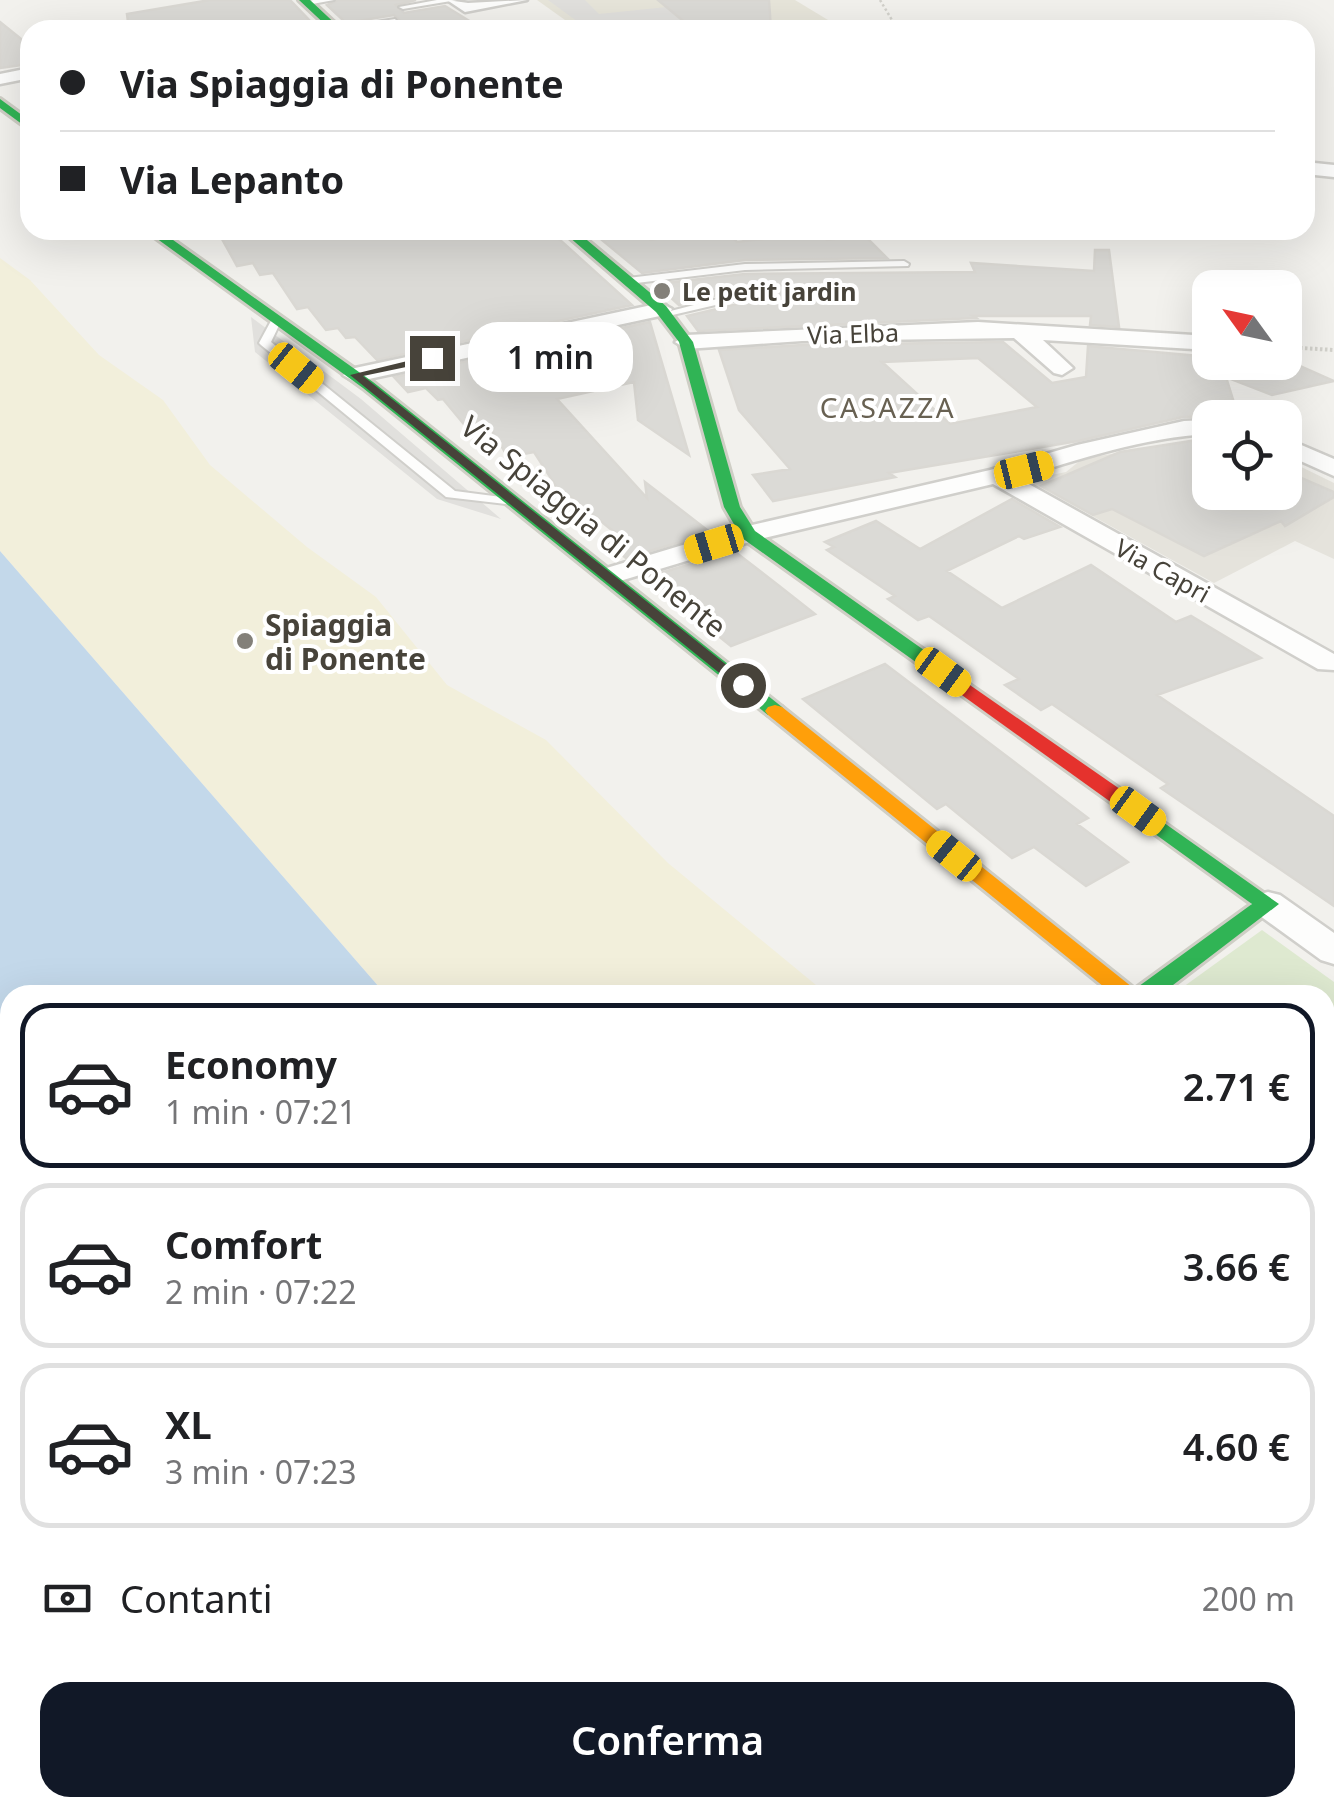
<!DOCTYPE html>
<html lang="it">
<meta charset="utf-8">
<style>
:root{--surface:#fff;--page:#f6f6f6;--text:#202124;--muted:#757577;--line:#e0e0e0;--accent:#111827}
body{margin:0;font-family:"Noto Sans",sans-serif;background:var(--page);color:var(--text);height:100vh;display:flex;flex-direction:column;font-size:38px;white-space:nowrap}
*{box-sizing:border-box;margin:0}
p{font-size:32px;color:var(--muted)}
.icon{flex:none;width:55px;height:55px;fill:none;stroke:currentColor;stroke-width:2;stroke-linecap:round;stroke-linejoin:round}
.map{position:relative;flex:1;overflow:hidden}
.details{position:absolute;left:0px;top:985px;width:1335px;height:832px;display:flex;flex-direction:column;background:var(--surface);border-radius:30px 30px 0 0;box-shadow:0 10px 40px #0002}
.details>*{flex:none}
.hud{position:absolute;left:20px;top:20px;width:1295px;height:220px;border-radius:30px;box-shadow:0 10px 40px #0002;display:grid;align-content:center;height:220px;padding:0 40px;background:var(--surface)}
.needle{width:65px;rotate:303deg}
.fabs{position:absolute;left:1192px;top:270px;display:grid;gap:20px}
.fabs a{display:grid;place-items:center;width:110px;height:110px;border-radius:20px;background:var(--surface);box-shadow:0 10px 40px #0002;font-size:50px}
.end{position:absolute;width:45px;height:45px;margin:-22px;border:12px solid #47433a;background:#fff;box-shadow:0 0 0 5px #fff}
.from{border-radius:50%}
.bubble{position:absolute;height:70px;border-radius:30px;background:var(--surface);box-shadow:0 10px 40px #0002;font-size:32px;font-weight:600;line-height:70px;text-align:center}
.car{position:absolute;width:30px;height:60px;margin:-30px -15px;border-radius:12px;box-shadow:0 0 8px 2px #0007;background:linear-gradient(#f5c518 24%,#345 0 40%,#f5c518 0 76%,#345 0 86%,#f5c518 0)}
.hud b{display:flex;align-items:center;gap:35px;height:95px;font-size:38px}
.hud b+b{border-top:2px solid var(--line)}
.hud i{width:25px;height:25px;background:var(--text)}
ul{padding:18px 0 0;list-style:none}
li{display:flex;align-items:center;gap:30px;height:165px;margin:0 20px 15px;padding:0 20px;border:5px solid var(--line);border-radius:30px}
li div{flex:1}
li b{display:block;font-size:38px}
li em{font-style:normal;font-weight:600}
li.on{border-color:var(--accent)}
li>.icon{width:90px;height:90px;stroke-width:1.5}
.pay{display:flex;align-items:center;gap:25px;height:110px;padding:0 40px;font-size:38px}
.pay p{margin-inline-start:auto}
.primary-button{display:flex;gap:20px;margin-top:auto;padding:20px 40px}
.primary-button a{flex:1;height:115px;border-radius:30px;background:var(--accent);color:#fff;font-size:40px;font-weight:600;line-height:115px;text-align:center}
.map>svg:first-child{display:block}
.residential{fill:#e5e3dc}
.education{fill:#e7e5da}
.green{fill:#dee9d0}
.sand{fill:#f2efdb}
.parking{fill:#e1e0dd}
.water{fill:#c3d8ea}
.building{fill:#dbdad6;stroke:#dad8d3;stroke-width:2.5;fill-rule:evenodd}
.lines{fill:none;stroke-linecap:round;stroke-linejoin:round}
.lane-casing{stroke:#d0cfcb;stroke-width:4}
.street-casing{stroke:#d0cfcb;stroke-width:5}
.fast-casing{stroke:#cfcec5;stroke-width:6}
.slow-casing{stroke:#cfcec5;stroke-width:6}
.jam-casing{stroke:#cfcec5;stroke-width:6}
.path-far1{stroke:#d2d1cb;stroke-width:2.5;stroke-dasharray:2.5 2.5;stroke-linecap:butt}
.path{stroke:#d2d1cb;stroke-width:4;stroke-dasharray:2.5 2.5;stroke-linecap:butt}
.lane{fill:#fdfdfc;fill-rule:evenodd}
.street{fill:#fdfdfc;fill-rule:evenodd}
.fast{fill:#30b455;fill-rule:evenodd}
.slow{fill:#ff9f0a;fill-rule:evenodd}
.jam{fill:#e5322d;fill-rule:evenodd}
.route{fill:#47433a}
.poi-dot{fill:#838079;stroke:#fff;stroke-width:4}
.labels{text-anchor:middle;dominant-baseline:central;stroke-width:8;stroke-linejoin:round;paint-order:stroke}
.far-poi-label{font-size:25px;font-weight:bold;fill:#47433a;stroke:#fff;text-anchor:start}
.far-street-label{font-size:25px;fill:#47433a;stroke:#fff}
.far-neighbourhood-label{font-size:28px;letter-spacing:2.5px;fill:#686152;stroke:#fff}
.street-label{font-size:30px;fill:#47433a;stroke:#fff}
.poi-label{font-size:30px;font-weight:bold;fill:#47433a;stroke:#fff;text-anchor:start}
</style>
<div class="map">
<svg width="1334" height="1816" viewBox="0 0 1334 1816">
<rect width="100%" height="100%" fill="#f2f1ed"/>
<!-- residential -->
<path class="residential" d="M1210,437V492H1285V459L1334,483V559L1295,541L1214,583L1027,480L1066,472L1082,459Z"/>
<!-- education -->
<path class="education" d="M537,0H795L833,23L836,30H579Z"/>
<!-- green -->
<path class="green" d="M1262,930L1334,982V1105L1325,1099V995H1172Z"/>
<!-- sand -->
<path class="sand" d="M0,258L30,280L99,355L163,400L210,465L307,547L376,597L447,685L546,740L668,863L816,985L834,995H386L0,551Z
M1325,1379L1334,1386V1816H1085L1078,1808H1325Z"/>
<!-- parking -->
<path class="parking" d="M548,0H585L599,14L686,5L703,20L674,24L672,30H589Z
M251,317L361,399L501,519L437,499L255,352Z"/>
<!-- water -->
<path class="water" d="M0,551L386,995H10V1808H1078L1085,1816H0Z"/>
<!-- building -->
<path class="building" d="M210,0H290L311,22L288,30H141L128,22L127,14Z
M338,0H416L396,5L404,13L445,6L484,30H374L402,23L394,15L346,23L327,5Z
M658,0H769L771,30H694Z
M0,22L30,46V64L0,68Z
M217,230H549L632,305L377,360L355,337L346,338L338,328L326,330L308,307L297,309L273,273L260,275L253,263L237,266Z
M590,230L638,231L651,240L695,232L725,231L737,242L819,232L827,240L864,235L887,258L745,260L642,273Z
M1095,250H1109L1119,327L1090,325L1091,316H973L976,318L698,331L687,316L738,304L740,295L732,291L679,305L656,284L745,274L975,272L971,263L1094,271Z
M650,322L689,455L638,420L634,382L557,399L647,498L645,482L711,533L626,558L609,544L624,540L570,496L563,497L534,452L508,457L488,424L468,429L443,399L438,400L426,388L408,392L394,377Z
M1003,342L1052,383L1086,377L1088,346L1210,357V362H1291L1334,381L1272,395L1226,377L1235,406L1210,405V416L1183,417L1078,441L889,473L895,477L773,501L753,475L790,469L739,410L719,350L802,345ZM978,358L1037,407L950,424L882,362Z
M1210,438V492H1285V471L1334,492V497L1285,526L1281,521L1204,556L1112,509L1093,515L1041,486L1120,452Z
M1012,499L1060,527L1024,539L1019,536L947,571L1002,608L1091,565L1176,622L1191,616L1261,658L1157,695L1334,816V906L1161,788L1168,784L1052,704L1041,710L1005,685L1019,679L929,616L918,620L888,599L895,596L827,550L834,547L825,542L876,521L920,549Z
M734,551L778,585L815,614L731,646L701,622L705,620L647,577Z
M885,664L1088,818L1077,824L1128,862L1086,886L1034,847L1012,858L946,804L937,809L803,699Z"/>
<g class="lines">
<!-- lane casing -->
<g class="lane-casing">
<path id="lane" d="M313,0H334L307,5L303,3Z
M437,0H457L403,9L399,7Z
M395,19L398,23L346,30L332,29Z
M130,25L137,30H106Z
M904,261L909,264L908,266L745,270L628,284L623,281L628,278L745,264Z
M733,295L738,298L737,300L664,317L659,314Z
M277,316L282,319L271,342L455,491L509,498L515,502L514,505L446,497L261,345L259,343L272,319Z"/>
</g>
<!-- street casing -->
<g class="street-casing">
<path id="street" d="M447,0L468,3L527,0L465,12Z
M332,21L337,23V29L292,30Z
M30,68V78L0,84V74Z
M1305,162L1334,165V177L1305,174Z
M661,303L672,309L669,314L355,382L343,375L355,368Z
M978,322L1210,336V350L1043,340L1073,368L1062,375L1054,373L1014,338L802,341L686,349L675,342L686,335Z
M1210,420V434C1145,437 1080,459 1018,478L1334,654V670L1318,669L993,484L756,540L610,584L596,576L600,570L739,528L990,470L1077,445L1184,421Z
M1285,438L1334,459V476L1285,454Z
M1268,892L1280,895L1334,933V964L1321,960L1256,913L1251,904L1256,895Z"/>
</g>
<!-- fast casing -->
<g class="fast-casing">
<path id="fast" d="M299,0H310L342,30H331Z
M0,99L30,121V130L0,108Z
M145,230H159L373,382L782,707L785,711L782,715H768L363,388Z
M561,230H575L666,306L693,342L740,507L755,531L948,667V675H934L742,538L724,507L679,342L656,312Z
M1133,801L1279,904L1160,995H1131L1135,989L1252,904L1126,813L1122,808Z
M1325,1111L1334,1114V1137L1325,1134Z"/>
</g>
<!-- slow casing -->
<g class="slow-casing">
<path id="slow" d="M775,705L782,707L1142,995H1114L768,715L765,711L768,707Z"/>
</g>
<!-- jam casing -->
<g class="jam-casing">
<path id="jam" d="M941,665L1140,803L1144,808L1140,813H1126L934,675L931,671Z"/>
</g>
<!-- path-far1 -->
<path class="path-far1" d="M880,0L898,30"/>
<!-- path -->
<path class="path" d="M1272,230L1273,236
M1285,347L1334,350"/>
<!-- lane -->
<use href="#lane" class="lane"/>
<!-- street -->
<use href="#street" class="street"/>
<!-- fast -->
<use href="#fast" class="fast"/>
<!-- slow -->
<use href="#slow" class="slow"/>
<!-- jam -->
<use href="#jam" class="jam"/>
</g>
<!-- route -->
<path class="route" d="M432,355L435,361L363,376L748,682V688H738L350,375Z"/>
<!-- markers -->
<g class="poi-dot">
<circle cx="662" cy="291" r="10"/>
<circle cx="245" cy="641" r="10"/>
</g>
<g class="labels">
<!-- far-poi labels -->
<g class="far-poi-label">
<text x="682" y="291">Le petit jardin</text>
</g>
<!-- far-street labels -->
<g class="far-street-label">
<text transform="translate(853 333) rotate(-2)">Via Elba</text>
<text transform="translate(1163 570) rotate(29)">Via Capri</text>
</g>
<!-- far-neighbourhood labels -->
<g class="far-neighbourhood-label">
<text x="888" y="407">CASAZZA</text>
</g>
<!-- street labels -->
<g class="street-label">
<text transform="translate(594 526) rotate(39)">Via Spiaggia di Ponente</text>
</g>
<!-- poi labels -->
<g class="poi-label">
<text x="265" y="624">Spiaggia<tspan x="265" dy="34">di Ponente</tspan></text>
</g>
</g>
</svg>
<div class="fabs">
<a><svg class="needle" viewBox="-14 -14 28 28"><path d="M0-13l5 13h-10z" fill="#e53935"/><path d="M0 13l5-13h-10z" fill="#757577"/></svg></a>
<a><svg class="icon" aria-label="locate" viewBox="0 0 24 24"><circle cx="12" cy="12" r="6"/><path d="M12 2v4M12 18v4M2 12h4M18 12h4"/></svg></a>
</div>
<i class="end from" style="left:743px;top:685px"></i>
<i class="end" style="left:432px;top:358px"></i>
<div class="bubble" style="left:468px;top:322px;width:165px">1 min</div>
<i class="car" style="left:296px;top:368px;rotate:129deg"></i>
<i class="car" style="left:1024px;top:470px;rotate:76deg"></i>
<i class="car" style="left:714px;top:544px;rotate:253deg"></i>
<i class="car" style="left:943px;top:672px;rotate:126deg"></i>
<i class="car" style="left:1138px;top:811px;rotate:126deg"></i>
<i class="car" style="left:954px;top:856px;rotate:309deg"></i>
<div class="hud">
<b><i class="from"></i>Via Spiaggia di Ponente</b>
<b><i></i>Via Lepanto</b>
</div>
<section class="details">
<ul>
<li class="on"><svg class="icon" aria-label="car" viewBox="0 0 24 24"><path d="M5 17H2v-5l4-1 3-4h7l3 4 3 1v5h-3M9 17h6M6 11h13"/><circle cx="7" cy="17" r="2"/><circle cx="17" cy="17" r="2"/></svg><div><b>Economy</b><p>1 min · 07:21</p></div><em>2.71 €</em></li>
<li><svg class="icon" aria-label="car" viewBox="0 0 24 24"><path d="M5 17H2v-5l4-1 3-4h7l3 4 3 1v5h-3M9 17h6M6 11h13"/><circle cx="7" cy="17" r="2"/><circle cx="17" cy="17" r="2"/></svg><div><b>Comfort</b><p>2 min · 07:22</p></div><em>3.66 €</em></li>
<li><svg class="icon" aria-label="car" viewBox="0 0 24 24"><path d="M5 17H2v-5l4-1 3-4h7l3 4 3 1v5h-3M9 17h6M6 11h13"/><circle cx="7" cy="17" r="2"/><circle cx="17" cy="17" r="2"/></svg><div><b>XL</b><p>3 min · 07:23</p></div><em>4.60 €</em></li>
</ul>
<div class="pay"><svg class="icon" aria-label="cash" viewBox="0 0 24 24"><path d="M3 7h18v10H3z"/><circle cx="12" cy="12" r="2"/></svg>Contanti<p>200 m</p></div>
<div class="primary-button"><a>Conferma</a></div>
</section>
</div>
